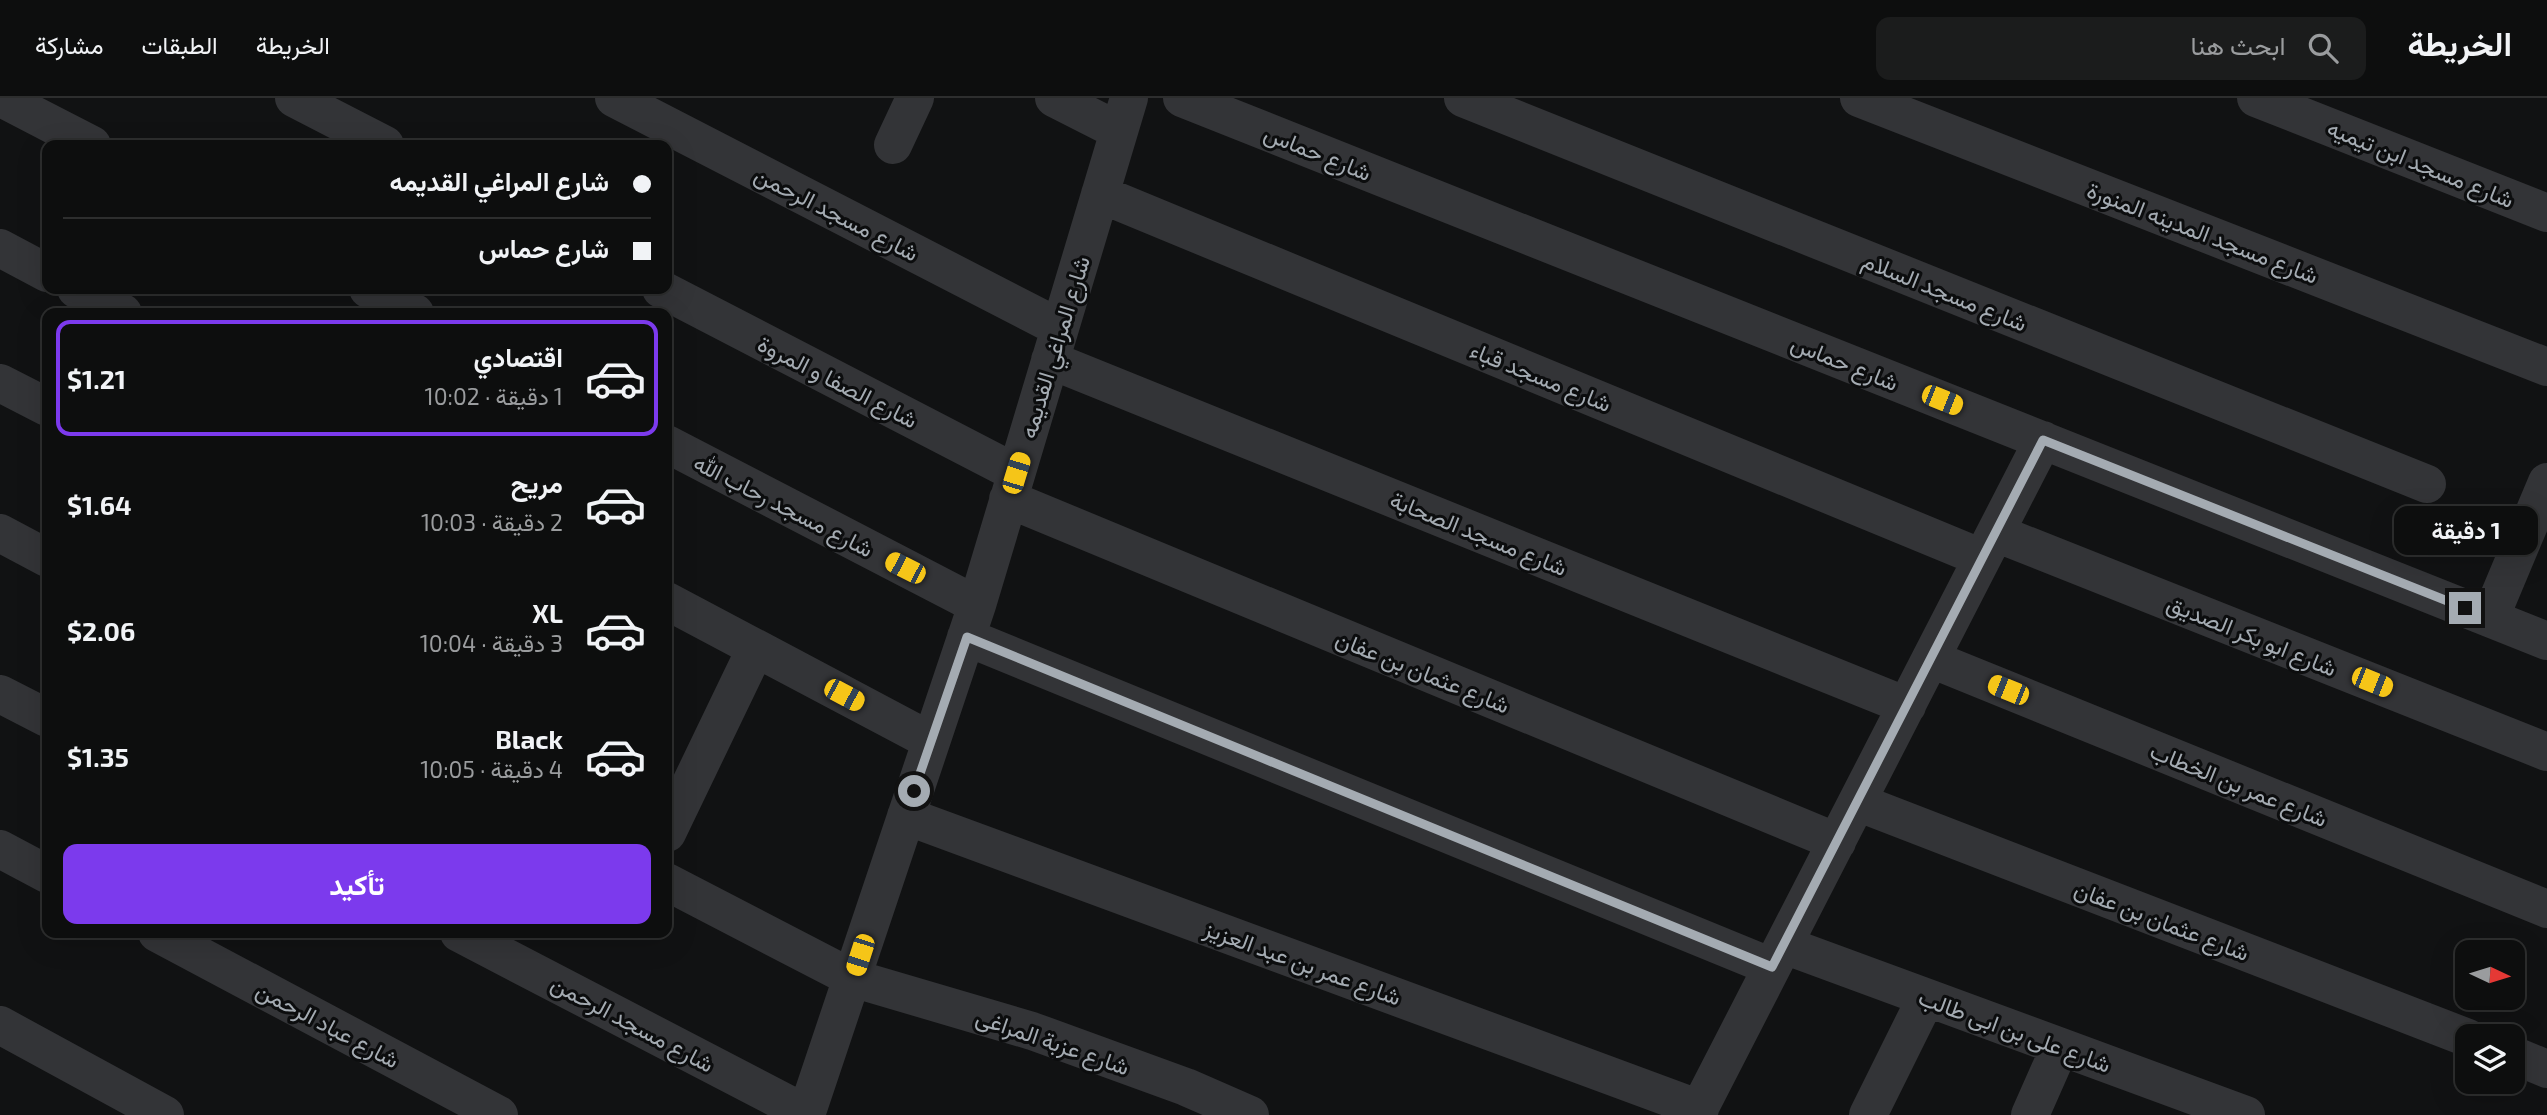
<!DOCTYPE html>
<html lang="ar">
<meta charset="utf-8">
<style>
:root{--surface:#0d0e0e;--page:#1b1c1c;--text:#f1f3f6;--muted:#9a9c9e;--line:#2d2e2e;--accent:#7c3aed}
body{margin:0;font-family:"Exo 2",Vazirmatn,sans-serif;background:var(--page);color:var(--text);direction:rtl;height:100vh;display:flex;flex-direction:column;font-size:26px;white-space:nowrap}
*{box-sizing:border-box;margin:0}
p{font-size:23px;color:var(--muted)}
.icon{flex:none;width:38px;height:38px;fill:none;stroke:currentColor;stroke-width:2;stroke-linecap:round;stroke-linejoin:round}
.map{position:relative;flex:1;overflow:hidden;direction:ltr}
.panel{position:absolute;left:42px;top:210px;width:630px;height:630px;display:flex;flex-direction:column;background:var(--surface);border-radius:14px;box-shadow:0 7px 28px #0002,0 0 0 2px var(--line);direction:rtl}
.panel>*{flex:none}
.banner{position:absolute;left:42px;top:42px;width:630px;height:154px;border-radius:14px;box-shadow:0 7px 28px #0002,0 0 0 2px var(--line);direction:rtl;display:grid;align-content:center;height:154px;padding:0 21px;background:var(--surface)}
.needle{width:46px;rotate:94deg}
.tools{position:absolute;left:2455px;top:842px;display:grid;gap:14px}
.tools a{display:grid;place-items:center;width:70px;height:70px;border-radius:14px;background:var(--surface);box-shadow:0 7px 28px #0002,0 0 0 2px var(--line);font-size:35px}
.end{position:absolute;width:32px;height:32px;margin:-16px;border:9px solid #a4abb2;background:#111;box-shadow:0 0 0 4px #111}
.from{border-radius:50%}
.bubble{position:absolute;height:49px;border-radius:14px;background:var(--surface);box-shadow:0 7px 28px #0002,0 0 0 2px var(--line);font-size:23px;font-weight:700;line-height:49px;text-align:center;direction:rtl}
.car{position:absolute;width:21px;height:42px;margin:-21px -10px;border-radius:9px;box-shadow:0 0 5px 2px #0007;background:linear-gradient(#f5c518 24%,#345 0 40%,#f5c518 0 76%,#345 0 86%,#f5c518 0)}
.banner b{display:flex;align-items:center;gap:24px;height:66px;font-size:26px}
.banner b+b{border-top:2px solid var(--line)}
.banner i{width:18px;height:18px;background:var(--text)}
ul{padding:12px 0 0;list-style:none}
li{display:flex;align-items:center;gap:21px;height:116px;margin:0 14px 10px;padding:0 7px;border:4px solid transparent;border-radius:14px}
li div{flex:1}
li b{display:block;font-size:26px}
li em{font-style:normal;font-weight:700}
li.selected{border-color:var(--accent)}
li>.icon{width:63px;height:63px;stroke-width:1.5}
.primary-button{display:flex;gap:14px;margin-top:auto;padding:14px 21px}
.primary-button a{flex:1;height:80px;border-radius:14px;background:var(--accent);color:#fff;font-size:28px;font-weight:700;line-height:80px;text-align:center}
header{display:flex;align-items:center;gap:42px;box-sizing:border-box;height:98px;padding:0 35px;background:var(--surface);border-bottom:2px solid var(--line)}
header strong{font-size:33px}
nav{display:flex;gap:38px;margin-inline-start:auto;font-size:24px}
.search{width:490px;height:63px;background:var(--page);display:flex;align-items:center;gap:18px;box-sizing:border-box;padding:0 24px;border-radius:14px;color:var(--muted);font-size:26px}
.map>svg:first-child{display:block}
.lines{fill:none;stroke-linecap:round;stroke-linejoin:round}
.minor{stroke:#333437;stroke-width:38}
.route{stroke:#a4abb2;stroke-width:9}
.labels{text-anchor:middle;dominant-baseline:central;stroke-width:6;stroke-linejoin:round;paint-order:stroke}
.street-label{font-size:23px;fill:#a4abb2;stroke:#0c0d0e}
</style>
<header>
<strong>الخريطة</strong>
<div class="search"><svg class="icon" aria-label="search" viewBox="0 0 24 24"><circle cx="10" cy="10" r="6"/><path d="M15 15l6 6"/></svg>ابحث هنا</div>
<nav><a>الخريطة</a><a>الطبقات</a><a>مشاركة</a></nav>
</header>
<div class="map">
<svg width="2547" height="1017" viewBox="0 0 2547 1017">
<rect width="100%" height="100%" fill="#111213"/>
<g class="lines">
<!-- minor -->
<path class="minor" d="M1,0L92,47
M294,0L385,47
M614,0L1060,230
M1054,0L1119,33
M1182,0L2547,543
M1463,0L2427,386
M1859,0L2547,269
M2256,0L2547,115
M893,47L915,0
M1100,96L1982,460
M0,150L47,175
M76,191L123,215
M368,191L415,215
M661,191L1016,375
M1050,262L1907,608
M0,285L47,309
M667,346L977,507
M1008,401L1837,744
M0,435L47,460
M1996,435L2547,654
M667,503L931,643
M2490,520L2547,384
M966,539L1772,869
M1931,561L2547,811
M0,596L47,620
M1857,704L2468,940
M906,718L1700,1011
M667,735L756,550
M0,751L47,776
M667,784L852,880L1032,933L1186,989L1250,1017
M157,835L499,1017
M459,835L807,1016
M1784,847L2246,1017
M0,927L165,1017
M2513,957L2547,971
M806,1017L977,507L1129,0
M1696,1017L2043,342
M1868,1017L1926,900
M2030,1017L2060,949"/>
</g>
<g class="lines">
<!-- route -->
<path class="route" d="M914,693L967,539L1772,869L2043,342L2465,510"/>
</g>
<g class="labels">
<!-- street labels -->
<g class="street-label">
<text transform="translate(1318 54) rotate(22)">شارع حماس</text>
<text transform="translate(2421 65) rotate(22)">شارع مسجد ابن تيميه</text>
<text transform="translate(837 115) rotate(27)">شارع مسجد الرحمن</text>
<text transform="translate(2203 134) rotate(21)">شارع مسجد المدينه المنورة</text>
<text transform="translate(1945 193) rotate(22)">شارع مسجد السلام</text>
<text transform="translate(1054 249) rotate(-73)">شارع المراغي القديمه</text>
<text transform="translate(1845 264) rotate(22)">شارع حماس</text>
<text transform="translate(1541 278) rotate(22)">شارع مسجد قباء</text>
<text transform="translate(838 283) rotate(27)">شارع الصفا و المروة</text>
<text transform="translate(784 407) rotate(27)">شارع مسجد رحاب الله</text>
<text transform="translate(1479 435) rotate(22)">شارع مسجد الصحابة</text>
<text transform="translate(2252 537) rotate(22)">شارع ابو بكر الصديق</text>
<text transform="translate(1423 573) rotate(22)">شارع عثمان بن عفان</text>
<text transform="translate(2239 686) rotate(22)">شارع عمر بن الخطاب</text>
<text transform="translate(2162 822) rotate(21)">شارع عثمان بن عفان</text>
<text transform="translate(1303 864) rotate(20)">شارع عمر بن عبد العزيز</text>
<text transform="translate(633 925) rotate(28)">شارع مسجد الرحمن</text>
<text transform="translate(328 926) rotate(28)">شارع عباد الرحمن</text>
<text transform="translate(2015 932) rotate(20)">شارع على بن ابى طالب</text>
<text transform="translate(1053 943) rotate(19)">شارع عزبة المراغى</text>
</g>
</g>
</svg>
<div class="tools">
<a><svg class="needle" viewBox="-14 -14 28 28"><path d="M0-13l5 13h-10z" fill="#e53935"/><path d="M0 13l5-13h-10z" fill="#9a9c9e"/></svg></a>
<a><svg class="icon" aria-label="layers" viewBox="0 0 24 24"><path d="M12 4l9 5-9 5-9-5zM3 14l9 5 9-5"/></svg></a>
</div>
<i class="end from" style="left:914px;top:693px"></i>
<i class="end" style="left:2465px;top:510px"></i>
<div class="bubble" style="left:2394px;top:408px;width:144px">1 دقيقة</div>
<i class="car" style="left:1942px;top:302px;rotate:112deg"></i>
<i class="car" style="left:1016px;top:375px;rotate:17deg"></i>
<i class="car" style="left:905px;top:470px;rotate:297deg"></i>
<i class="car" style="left:2372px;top:584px;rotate:112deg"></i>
<i class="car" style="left:2008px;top:592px;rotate:292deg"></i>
<i class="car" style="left:844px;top:597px;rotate:118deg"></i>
<i class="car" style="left:860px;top:857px;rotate:198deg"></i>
<div class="banner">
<b><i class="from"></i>شارع المراغي القديمه</b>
<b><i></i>شارع حماس</b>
</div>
<section class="panel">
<ul>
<li class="selected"><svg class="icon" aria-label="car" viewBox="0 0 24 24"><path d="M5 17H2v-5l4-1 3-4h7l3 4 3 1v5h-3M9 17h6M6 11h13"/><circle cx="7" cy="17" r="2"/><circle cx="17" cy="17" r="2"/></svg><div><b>اقتصادي</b><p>1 دقيقة · 10:02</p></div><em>$1.21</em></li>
<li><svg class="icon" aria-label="car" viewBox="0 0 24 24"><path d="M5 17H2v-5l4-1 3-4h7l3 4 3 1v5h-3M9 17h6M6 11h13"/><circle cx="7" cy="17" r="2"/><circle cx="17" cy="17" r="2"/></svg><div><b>مريح</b><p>2 دقيقة · 10:03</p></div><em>$1.64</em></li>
<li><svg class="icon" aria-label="car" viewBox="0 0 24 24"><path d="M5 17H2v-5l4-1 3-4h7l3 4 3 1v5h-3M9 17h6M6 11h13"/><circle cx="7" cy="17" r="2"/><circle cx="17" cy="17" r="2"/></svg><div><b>XL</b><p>3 دقيقة · 10:04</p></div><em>$2.06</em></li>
<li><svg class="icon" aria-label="car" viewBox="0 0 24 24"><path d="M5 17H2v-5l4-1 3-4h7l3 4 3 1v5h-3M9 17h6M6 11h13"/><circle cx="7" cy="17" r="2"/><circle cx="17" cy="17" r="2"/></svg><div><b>Black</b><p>4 دقيقة · 10:05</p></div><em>$1.35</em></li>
</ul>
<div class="primary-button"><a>تأكيد</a></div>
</section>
</div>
